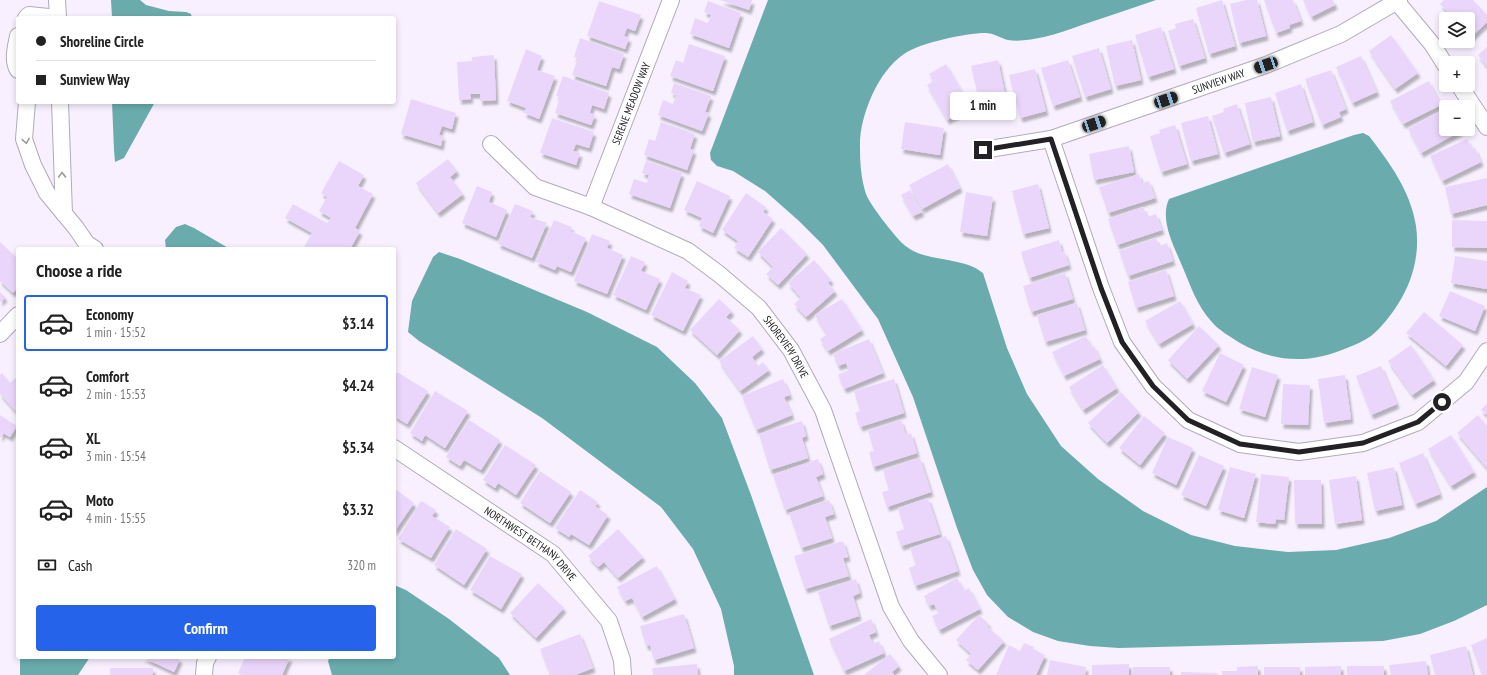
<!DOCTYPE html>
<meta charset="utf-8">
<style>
:root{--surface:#fff;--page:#f6f6f6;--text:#222;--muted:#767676;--line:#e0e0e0;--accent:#2563eb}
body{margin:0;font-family:"PT Sans Narrow",sans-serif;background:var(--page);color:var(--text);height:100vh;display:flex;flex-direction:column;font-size:15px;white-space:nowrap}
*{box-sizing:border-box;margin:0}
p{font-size:13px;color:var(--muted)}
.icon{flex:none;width:22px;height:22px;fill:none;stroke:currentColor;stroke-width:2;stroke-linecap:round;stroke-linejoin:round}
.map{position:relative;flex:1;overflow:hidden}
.details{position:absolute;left:16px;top:247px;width:380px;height:412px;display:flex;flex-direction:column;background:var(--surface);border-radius:4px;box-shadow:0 2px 6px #0003}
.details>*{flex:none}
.top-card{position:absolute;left:16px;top:16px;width:380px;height:88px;border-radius:4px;box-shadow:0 2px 6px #0003;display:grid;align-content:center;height:88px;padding:0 20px;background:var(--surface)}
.buttons{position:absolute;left:1439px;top:12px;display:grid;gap:8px}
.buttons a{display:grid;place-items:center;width:36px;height:36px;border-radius:4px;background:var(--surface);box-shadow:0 2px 6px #0003;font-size:20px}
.end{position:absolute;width:18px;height:18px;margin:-9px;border:5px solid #232026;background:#fff;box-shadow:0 0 0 2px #fff}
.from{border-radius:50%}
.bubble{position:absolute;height:28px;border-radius:4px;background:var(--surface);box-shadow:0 2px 6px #0003;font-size:13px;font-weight:600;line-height:28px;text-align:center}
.car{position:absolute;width:12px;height:24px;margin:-12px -6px;border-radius:5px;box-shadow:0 0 3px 1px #0007;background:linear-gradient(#222 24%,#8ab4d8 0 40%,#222 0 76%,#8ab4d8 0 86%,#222 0)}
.top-card b{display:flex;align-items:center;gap:14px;height:38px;font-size:15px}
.top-card b+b{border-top:1px solid var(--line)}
.top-card i{width:10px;height:10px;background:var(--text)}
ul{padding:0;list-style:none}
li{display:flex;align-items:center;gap:12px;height:56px;margin:0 8px 6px;padding:0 12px;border:2px solid transparent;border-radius:4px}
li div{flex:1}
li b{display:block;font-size:15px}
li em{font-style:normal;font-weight:600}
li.selected{border-color:var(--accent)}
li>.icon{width:36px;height:36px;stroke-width:1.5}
h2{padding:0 20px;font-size:18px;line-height:48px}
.pay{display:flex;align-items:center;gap:10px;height:44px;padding:0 20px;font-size:15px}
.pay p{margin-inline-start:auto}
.primary-button{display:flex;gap:8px;margin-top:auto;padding:8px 20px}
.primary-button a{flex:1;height:46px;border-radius:4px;background:var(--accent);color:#fff;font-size:16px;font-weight:600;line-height:46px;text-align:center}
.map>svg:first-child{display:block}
.water{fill:#6aacad}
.building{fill:#ead6fb;filter:url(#shadow)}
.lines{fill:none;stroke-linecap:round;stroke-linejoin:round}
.minor-casing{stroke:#b2aab8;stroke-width:18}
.minor{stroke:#fff;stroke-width:16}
.oneway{stroke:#9c9b9d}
.route{stroke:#232026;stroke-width:5}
.labels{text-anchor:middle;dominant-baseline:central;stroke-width:4;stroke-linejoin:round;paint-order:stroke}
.street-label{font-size:11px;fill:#232026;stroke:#f8f0ff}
</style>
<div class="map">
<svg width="1487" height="675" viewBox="0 0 1487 675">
<defs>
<filter id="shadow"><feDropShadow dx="2.5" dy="4.5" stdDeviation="1" flood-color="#0004"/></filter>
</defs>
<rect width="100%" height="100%" fill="#f8f0ff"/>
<!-- water -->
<path class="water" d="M111,0H140L146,5L169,11L186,12L191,14L192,18H112Z
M768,0H1156C1132,8 1107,17 1082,25C1070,29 1057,34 1044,37C1033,39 1020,42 1008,40C1000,38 994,33 985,33C966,33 919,43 904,54C878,71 859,117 860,147C860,163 861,178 866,194C870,205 894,235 902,243C924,264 961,255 983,273L1007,348L1027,394L1061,446L1098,479L1143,511L1191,535L1235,546L1288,552L1336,550L1389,538L1436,521L1487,487V605L1454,621L1420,634L1383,641L1119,648L1090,646L1058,641L1033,632L1008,617L987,595L973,570L957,528L913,397L878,319L823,245L799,221L765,191L733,171L717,166L711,160L710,153Z
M112,102H155L124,158L115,162L114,150Z
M1363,133L1369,136C1390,163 1411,192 1416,226C1420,253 1413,281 1398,304C1391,315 1382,327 1371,336C1364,341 1355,345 1347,348C1310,364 1275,363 1240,343C1231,337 1218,330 1211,321C1197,305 1191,287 1183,268C1175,248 1159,221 1169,199L1354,135Z
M185,224L194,228L230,249H166L165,240L176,227Z
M439,252L460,259L587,312L657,347L695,383L722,418L751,495L814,675H734V666L721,609L693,549L661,507L542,418L419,341L408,332L412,301L433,257Z
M394,585L406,590L449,619L499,658L510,675H332L328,661L330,657H394Z
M20,657H90L78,675H20Z"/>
<!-- building -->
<path class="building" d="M720,0H752L749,10Z
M1222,0L1235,46L1209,54L1196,8Z
M1246,0H1257L1266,36L1239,43L1230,4Z
M1264,0H1293L1301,21L1289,25L1290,28L1276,33Z
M1303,0H1333L1335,5L1311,17Z
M1444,0H1473L1487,15V22L1471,37L1468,34V19H1454L1440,4Z
M599,1L641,15L635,31L627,28L624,36L629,38L625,49L587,36Z
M708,1L741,13L729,48L690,34L695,18L708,23L711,15L704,12Z
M1193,19L1205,58L1179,66L1168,31L1176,28L1175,24Z
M1161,27L1174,69L1148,77L1135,35Z
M1391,35L1418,73L1395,89L1369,51Z
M580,38L624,54L619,69L612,67L606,86L572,75L578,58L574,57Z
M1132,40L1141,80L1115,86L1106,46Z
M689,44L725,56L713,91L670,76L676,60L683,63Z
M1487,47V67L1478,55Z
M1099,48L1111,89L1085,97L1072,56Z
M526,49L542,56L537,70L555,76L539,119L524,113L526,108L507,101Z
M494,55L496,100L480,101V94H470L471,99L459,100L457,62L472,61V57Z
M1361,56L1377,92L1352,103L1336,67Z
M998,60L1006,99L980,105L971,66Z
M1068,60L1080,97L1053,106L1041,68Z
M946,64L971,107L947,120L927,85L933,81L929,74Z
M1035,69L1046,111L1020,118L1009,75Z
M1331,70L1346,109L1339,112L1341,117L1322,125L1305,79Z
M563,76L609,93L604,109L592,105L590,113L595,115L591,125L555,113L560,97L556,96Z
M1429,81L1441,105L1403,124L1390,101Z
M674,83L711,96L705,112L709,113L702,131L658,115L663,100L673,104L676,95L671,93Z
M1301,84L1313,122L1287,131L1275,93Z
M1271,97L1280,136L1253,142L1245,103Z
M411,99L456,113L452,129L442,126L439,135L443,136L441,146L401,134Z
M1237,104L1250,144L1224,153L1212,116L1224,112L1223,109Z
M1446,108V129H1459L1461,131L1421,153L1408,129Z
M1208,116L1218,154L1191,161L1181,123Z
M552,118L594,132L589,148L576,144L573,151L580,153L576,165L540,153Z
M661,122L695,134L690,149L694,150L687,170L644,155L649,139L655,141Z
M905,122L944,128L940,155L901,149Z
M1175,125L1187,164L1161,172L1150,136L1160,133L1159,130Z
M1467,139L1472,149L1475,148L1481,162L1442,181L1430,156Z
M1129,146L1134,172L1094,180L1089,154Z
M448,159L457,171L450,177L463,194L438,213L416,183Z
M339,161L364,175L358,186L373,194L355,228L360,231L350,249H303L312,233L285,218L293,204L327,223L331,218L319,211L327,197L321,193Z
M646,161L682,173L670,208L629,194L634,179L647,183L649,175L642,173Z
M948,164L960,188L922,209L909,185Z
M1139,174L1142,183L1149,181L1155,198L1108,213L1099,187Z
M1487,178V205L1451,214L1445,187Z
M697,181L730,196L713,233L699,226L702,218L684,210Z
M1038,184L1049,228L1023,234L1012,191Z
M477,186L492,192L489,202L507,210L496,237L462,223Z
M910,190L922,212L913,216L901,195Z
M966,192L993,197L987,236L960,232Z
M746,193L766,207L763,212L773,219L748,257L734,248L738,241L722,230Z
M515,204L533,211L530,217L547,223L532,258L498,244Z
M1143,207L1147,217L1156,214L1162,230L1117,245L1108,219Z
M554,220L572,227L570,231L586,238L571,272L557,266L555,270L536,262Z
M1452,220L1487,221V248L1452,247Z
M781,228L807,254L778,285L766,274L773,267L758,252Z
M592,234L610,241L607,248L623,255L607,294L574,281Z
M1156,238L1159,246L1167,243L1173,261L1128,276L1119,251Z
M1059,240L1062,252L1064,251L1069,265L1029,278L1021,252Z
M0,242L18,259V287L13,293L0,281Z
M631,256L645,262L641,271L660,279L646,310L613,295Z
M1455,256L1487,261V289L1451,283Z
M814,260L831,280L828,283L835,291L806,317L794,304L801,298L788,283Z
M1166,270L1174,296L1136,308L1128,282Z
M672,272L688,281L685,288L701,295L683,331L651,315Z
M1065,273L1073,299L1031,312L1023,286Z
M1450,291L1485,306L1475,331L1439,316Z
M0,292L5,297L0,302Z
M719,299L732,311L726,317L740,330L717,355L690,330Z
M842,299L862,330L828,351L820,339L827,335L815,315Z
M1180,301L1193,324L1159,344L1145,321Z
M1077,303L1085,330L1045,342L1037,315Z
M1424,312L1463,345L1446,366L1406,333Z
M1199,326L1219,345L1187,379L1168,360Z
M753,336L762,349L752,357L758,366L763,362L769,370L740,391L719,361Z
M1086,336L1091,347L1094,346L1100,359L1064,376L1052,352Z
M869,339L883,373L844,389L838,375L849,370L846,363L838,366L833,354Z
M1411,345L1434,380L1412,395L1388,361Z
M1220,353L1244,365L1226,402L1202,391Z
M1103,365L1117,388L1083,410L1069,387Z
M1381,366L1397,404L1371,415L1356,376Z
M1252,367L1278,375L1265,417L1239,409Z
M397,372L428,391L407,424L394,416V377Z
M2,373L10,383L18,376V414L0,394V375Z
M1345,375L1351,419L1324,423L1318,379Z
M783,379L790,395L784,397L792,415L756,430L742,396Z
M894,379L904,413L860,427L855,413L860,411L854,391Z
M1283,384L1310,385L1308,425L1281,424Z
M435,391L468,411L445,448L425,435L422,441L410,433Z
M1121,392L1139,412L1107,443L1088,423Z
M1487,403V415L1481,410Z
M0,415L17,426L10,437L3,433L0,438Z
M1478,415L1487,426V468L1457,433Z
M1144,416L1165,433L1140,465L1119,448Z
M469,420L500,440L481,470L464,460L460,466L446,457Z
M901,420L906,435L911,433L917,453L873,467L869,452L874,451L868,431Z
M802,421L806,436L802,438L808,458L770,470L759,434Z
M1451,435L1474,472L1451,486L1428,449Z
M1168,437L1193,448L1176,485L1152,473Z
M505,445L536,465L516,495L498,483L495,488L483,480Z
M1423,453L1440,494L1415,504L1399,463Z
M1199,455L1224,466L1206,506L1181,495Z
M920,458L931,492L887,507L882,492L889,490L883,470Z
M818,459L823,474L816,477L823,496L785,510L773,475Z
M1230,467L1256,474L1244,518L1218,510Z
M1394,467L1402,505L1375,511L1367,473Z
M540,471L571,492L550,523L520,503Z
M1261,474L1289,477L1284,520L1276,519L1275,524L1256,522Z
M1356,476L1362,520L1335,524L1329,480Z
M1294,480H1321L1322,524H1295Z
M394,488L414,503L394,532Z
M580,490L598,502L595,506L608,515L589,545L571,534L569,537L555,528Z
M928,498L940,534L901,546L896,532L904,529L898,508Z
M829,500L834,514L825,517L832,538L801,548L789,513Z
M421,501L436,510L432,516L450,527L431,558L398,539Z
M456,529L487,549L464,585L434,565Z
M618,529L643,557L618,578L604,562L598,567L588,556Z
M946,536L958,571L915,586L909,568L916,565L910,548Z
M843,541L848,557L843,558L849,576L805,589L794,556Z
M490,556L522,574L501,609L470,590Z
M657,566L675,599L642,617L632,598L625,601L617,587Z
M957,578L964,591L969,588L980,609L939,630L932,616L939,613L934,604L929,606L924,596Z
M856,579L860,593L853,596L859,616L829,626L818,592Z
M538,583L564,608L536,638L510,613Z
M684,614L694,648L654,660L650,645L646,646L640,626Z
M979,615L989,624L987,626L1004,641L978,670L966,660L971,654L956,640Z
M871,619L876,632L869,635L873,644L879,641L884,653L844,671L829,639Z
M580,634L593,668L575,675H550L540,649Z
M1487,638V675H1482L1471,645Z
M1024,643L1034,647L1033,649L1045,655L1036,675H996L1009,645L1020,651Z
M1466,646L1473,675H1435L1430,655Z
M890,654L899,666L892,672L894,675H864Z
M142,657H177L180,659L174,672Z
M245,657H290L282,675H242L238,673Z
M1050,660L1086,667L1085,675H1047Z
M1426,661L1428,675H1391L1389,665Z
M697,664L698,675H653L652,668Z
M1129,664V675H1092V665Z
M1258,666V675H1222V671H1237V667Z
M1341,666V675H1305V667Z
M1347,666H1384V675H1347Z
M1133,667H1170V675H1133Z
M1264,667H1300V675H1264Z
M110,668H153V675H110Z
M1181,672L1218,673L1217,675H1181Z"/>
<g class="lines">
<!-- minor casing -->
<g class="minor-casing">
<g id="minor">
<path d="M57,0L58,18"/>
<path d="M1397,2L1432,44L1446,66"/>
<path d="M26,18L29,15L58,18"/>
<path d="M18,36C16,47 12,60 18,70"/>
<path d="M1459,85L1487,127"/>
<path d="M27,102L24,139L33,165L47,193L76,228L87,244L95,249"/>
<path d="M60,102L64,214"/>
<path d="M1051,139L1101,288L1122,342L1153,386L1188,420L1240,444L1299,452L1363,443L1418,422L1466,382L1487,351"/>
<path id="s1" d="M491,144L535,187L591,207L688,251L719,274L759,308L791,350L823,410L891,607L911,641L939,675"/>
<path id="s2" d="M983,150L1051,139L1266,65L1341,34L1399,0"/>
<path id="s3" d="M591,207L671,0"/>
<path d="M0,334L18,315"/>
<path id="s4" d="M394,448L553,554L609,621L622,660L623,675"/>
<path d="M204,675L205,663L208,657"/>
</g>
</g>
<!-- minor -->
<use href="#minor" class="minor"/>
</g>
<!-- one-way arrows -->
<defs><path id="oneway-chevron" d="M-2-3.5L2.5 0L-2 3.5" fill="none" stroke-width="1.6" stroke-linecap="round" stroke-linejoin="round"/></defs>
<g class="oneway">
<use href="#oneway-chevron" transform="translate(26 141) rotate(80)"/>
<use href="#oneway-chevron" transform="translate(62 175) rotate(-92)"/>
</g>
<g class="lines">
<!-- route -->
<path class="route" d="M983,150L1051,139L1101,288L1122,342L1153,386L1188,420L1240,444L1299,452L1363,443L1418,422L1442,402"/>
</g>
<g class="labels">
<!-- street labels -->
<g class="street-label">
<text stroke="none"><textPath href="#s2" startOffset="246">SUNVIEW WAY</textPath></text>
<text stroke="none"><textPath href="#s3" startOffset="111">SERENE MEADOW WAY</textPath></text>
<text stroke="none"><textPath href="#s1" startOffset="366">SHOREVIEW DRIVE</textPath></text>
<text stroke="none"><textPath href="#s4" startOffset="167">NORTHWEST BETHANY DRIVE</textPath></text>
</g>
</g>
</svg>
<div class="buttons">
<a><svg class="icon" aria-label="layers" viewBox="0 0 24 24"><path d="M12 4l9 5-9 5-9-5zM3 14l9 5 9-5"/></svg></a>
<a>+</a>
<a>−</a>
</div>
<i class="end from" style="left:1442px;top:402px"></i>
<i class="end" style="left:983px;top:150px"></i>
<div class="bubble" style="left:950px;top:92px;width:66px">1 min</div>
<i class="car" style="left:1266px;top:65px;rotate:251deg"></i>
<i class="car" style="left:1166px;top:100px;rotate:71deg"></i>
<i class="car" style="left:1094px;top:124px;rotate:71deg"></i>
<div class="top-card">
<b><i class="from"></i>Shoreline Circle</b>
<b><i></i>Sunview Way</b>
</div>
<section class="details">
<h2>Choose a ride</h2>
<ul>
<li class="selected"><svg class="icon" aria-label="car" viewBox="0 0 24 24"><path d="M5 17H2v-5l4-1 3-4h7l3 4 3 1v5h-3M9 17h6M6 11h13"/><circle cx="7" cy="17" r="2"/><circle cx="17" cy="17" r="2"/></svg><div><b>Economy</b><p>1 min · 15:52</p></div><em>$3.14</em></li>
<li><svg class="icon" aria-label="car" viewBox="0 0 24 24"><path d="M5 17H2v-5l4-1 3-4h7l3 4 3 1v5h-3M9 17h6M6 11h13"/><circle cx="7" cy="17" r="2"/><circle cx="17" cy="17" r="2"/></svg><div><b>Comfort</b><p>2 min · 15:53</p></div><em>$4.24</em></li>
<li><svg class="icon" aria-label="car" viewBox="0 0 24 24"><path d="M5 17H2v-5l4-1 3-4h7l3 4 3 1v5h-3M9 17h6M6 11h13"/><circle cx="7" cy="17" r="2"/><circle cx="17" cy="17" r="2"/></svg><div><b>XL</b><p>3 min · 15:54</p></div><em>$5.34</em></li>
<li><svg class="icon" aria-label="car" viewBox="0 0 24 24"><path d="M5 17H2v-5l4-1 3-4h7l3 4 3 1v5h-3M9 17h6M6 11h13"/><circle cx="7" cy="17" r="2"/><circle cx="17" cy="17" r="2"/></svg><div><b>Moto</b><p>4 min · 15:55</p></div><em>$3.32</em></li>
</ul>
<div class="pay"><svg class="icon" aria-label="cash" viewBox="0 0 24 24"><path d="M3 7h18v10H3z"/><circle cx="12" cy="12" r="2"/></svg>Cash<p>320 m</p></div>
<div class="primary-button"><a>Confirm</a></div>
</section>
</div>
